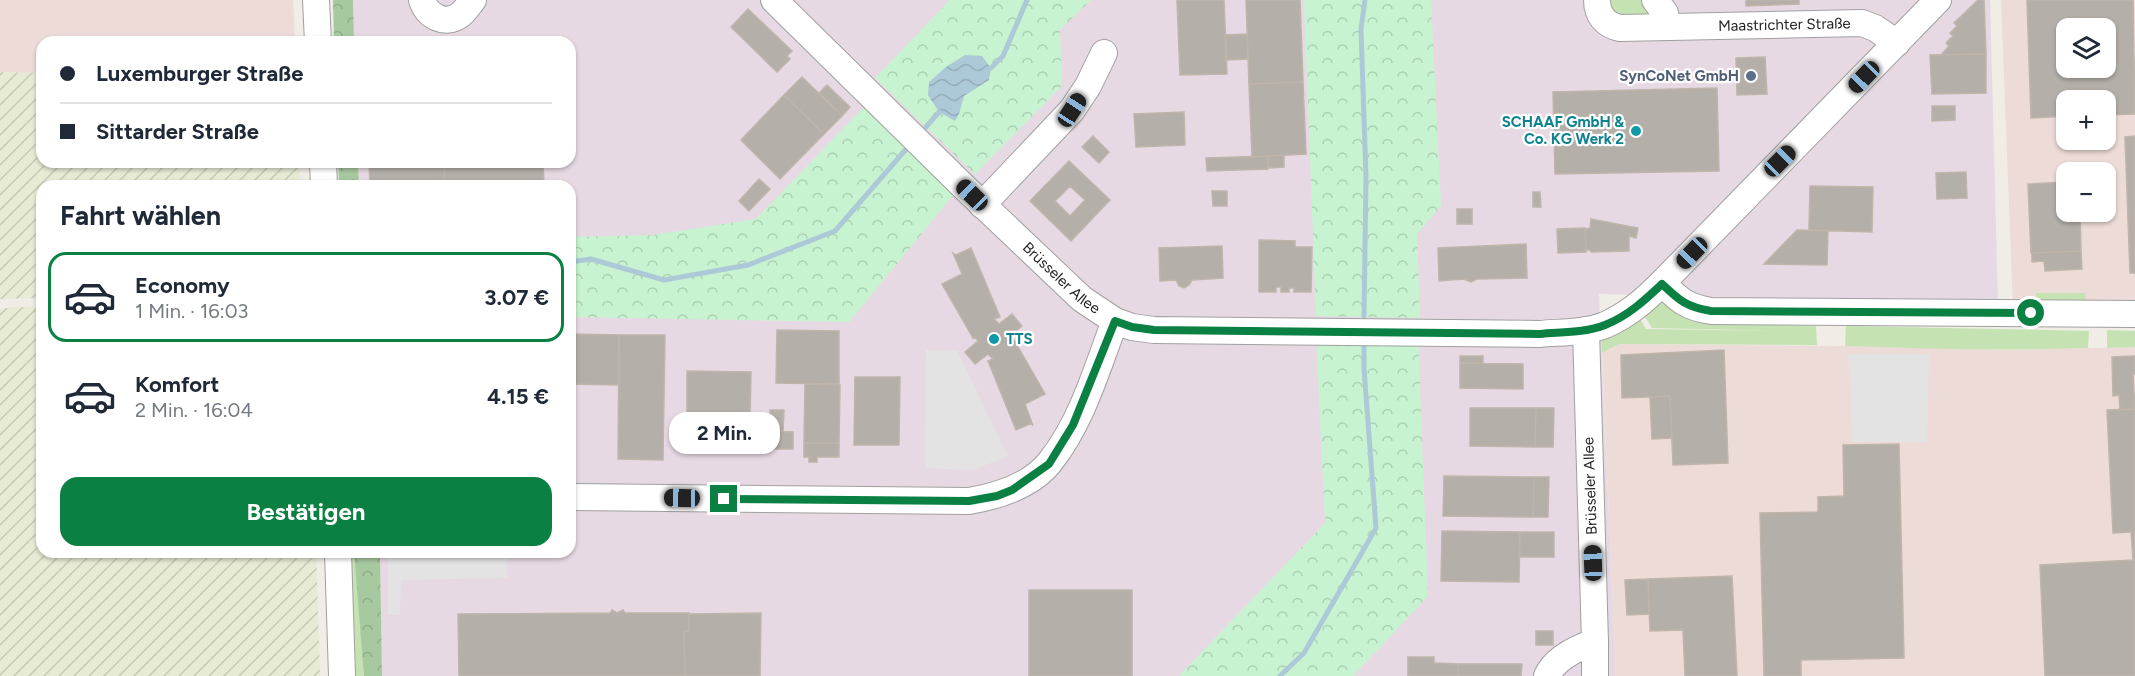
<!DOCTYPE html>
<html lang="de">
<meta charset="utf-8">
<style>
:root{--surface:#fff;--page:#f6f6f7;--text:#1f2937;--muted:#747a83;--line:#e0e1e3;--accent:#0b8043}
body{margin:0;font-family:Figtree,sans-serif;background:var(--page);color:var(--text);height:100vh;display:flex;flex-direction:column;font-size:22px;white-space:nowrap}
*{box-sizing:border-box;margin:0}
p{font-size:20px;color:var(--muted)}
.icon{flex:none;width:33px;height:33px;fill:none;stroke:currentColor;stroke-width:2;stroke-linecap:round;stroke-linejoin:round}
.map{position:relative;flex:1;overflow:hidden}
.panel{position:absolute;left:36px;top:180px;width:540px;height:378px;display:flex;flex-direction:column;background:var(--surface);border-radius:18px;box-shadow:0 2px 4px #0004}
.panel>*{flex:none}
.banner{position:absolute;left:36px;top:36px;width:540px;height:132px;border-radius:18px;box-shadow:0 2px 4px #0004;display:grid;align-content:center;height:132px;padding:0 24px;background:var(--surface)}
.controls{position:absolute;left:2056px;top:18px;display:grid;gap:12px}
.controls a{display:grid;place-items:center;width:60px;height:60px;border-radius:12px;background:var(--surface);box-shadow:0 2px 4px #0004;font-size:30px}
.end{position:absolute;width:27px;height:27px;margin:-14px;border:8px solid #0b8043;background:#fff;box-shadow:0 0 0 3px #fff}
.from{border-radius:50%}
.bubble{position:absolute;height:42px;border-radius:18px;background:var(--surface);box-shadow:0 2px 4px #0004;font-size:20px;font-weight:700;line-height:42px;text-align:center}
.car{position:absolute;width:18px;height:36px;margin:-18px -9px;border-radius:8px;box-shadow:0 0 4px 2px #0007;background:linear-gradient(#222 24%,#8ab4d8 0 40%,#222 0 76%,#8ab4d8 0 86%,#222 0)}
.banner b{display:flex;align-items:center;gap:21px;height:57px;font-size:22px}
.banner b+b{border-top:2px solid var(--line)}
.banner i{width:15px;height:15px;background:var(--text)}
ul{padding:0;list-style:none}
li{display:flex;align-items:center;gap:18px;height:90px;margin:0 12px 9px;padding:0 12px;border:3px solid transparent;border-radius:18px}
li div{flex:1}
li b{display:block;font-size:22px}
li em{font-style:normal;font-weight:700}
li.on{border-color:var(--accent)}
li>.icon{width:54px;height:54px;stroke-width:1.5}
h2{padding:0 24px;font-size:27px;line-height:72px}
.cta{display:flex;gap:12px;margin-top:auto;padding:12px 24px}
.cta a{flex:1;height:69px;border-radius:18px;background:var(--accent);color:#fff;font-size:24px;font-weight:700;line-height:69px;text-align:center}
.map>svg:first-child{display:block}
.commercial{fill:#eddbd8;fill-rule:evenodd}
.industrial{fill:#e7d9e3}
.farmland{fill:url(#farmland-furrows)}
.grass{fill:#c5e3b2}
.forest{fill:url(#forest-crowns)}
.park{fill:url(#park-crowns)}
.parking{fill:#e3e3e3}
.water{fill:url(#water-waves)}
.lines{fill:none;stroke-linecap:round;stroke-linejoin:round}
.stream{stroke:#acc9d7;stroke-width:5}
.building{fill:#b4afa9;stroke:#bfb5aa;stroke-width:1.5;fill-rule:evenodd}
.minor-casing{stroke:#a0a0a0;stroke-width:28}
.minor{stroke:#fff;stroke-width:26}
.route{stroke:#0b8043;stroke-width:8}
.service-dot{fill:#5c6f8a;stroke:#fff;stroke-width:2}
.culture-dot{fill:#0f9aa8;stroke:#fff;stroke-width:2}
.labels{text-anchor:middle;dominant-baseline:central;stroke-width:4.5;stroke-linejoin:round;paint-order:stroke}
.street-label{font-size:15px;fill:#1f1f1f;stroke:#fff}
.service-label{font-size:15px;font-weight:bold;fill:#4e5e75;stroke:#fff;text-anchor:end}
.culture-label{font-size:15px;font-weight:bold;fill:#0d838f;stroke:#fff;text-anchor:end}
</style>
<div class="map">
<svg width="2135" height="676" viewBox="0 0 2135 676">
<defs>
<pattern id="farmland-furrows" width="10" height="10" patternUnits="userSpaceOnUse" patternTransform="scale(1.5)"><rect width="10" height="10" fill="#e7ebd4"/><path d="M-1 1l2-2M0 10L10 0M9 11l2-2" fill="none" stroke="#c6c9b6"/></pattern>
<pattern id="forest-crowns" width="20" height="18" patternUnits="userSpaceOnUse" patternTransform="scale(1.5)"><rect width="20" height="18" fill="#a7c9a0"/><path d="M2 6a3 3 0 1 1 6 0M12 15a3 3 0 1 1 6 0" fill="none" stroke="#8fac89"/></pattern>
<pattern id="park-crowns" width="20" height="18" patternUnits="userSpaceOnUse" patternTransform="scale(1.5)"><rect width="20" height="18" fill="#c8f3d1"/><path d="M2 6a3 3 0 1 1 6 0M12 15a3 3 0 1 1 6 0" fill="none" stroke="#abd0b3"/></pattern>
<pattern id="water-waves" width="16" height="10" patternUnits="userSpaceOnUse" patternTransform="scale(1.5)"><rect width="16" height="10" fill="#acc9d7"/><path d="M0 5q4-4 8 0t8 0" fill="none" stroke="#94acb8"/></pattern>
</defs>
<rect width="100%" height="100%" fill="#efede6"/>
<!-- commercial -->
<path class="commercial" d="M0,0H293L295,42H42V73L0,72Z
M2001,0H2135V307H2013ZM2067,28H2106V68H2067ZM2067,100H2106V140H2067ZM2067,172H2106V212H2067Z
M1619,344L1845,346L2016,350L2135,347V676H1616L1602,353Z"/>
<!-- industrial -->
<path class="industrial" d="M353,0H1990L1998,304L1599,294L1616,676H382L380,552H570V186H359L358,162H570V42H354Z"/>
<!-- farmland -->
<path class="farmland" d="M0,72L42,73V162H299L300,186H42V298L0,299Z
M14,307H42V552H316L320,676H0V309Z"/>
<!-- grass -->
<path class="grass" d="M1605,0H1641L1649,8L1650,16L1616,17Z
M2036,293H2085L2086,307L2036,306Z
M1656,302L1669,304L1718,324L1816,326L1817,345L1619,344L1602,353L1601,331L1637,314L1646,329L1782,331L1652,328L1641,310Z
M1846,326L2089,331L2088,348C2007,351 1927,349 1845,346Z
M2107,330L2135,331V347L2107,348Z
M346,552H354L356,555L364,676H351Z"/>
<!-- forest -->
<path class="forest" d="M333,0H353L354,42H334Z
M338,162H358L359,186H339Z
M354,552H380L382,676H364Z"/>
<!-- park -->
<path class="park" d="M950,0H1091L1060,30L1062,86L975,174L875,78Z
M1304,0H1431L1441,206L1417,234L1420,318L1316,316Z
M866,105L955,193L849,322L570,317V237L653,235L756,219Z
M1316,335H1418L1428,596L1353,676H1179L1325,523Z"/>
<!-- parking -->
<path class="parking" d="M926,350L957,351L1008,456L973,470L925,468Z
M1848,354H1929L1927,442H1852Z
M388,552H507V578L401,580L400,615H388Z"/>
<!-- water -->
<path class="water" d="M965,55L982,56L991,68L989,80L964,96L959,114L955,121L939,112L928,95L929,82L946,67Z"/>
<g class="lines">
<!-- stream -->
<path class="stream" d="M991,68L1003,56L1027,0
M926,127L939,112
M570,262L591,259L664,280L748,265L835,231L908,147
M1364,316L1366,177L1361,29L1365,0
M1280,676L1304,653L1376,528L1364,369V346"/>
</g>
<!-- building -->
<path class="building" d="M1177,0H1224L1227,74L1180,75Z
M1246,0H1300L1303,82L1249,84Z
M1746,0H1799V4L1746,6Z
M1978,0H1984L1986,54L1941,55L1949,46L1946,43L1953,36L1950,33L1957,26L1954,23Z
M2027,0H2133L2135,114L2106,115V100H2067V116L2031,118ZM2067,28H2106V68H2067Z
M748,9L792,51L787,56L790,59L777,72L731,27Z
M1247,34L1248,59L1226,60L1225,35Z
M1986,54V93L1932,94L1930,55Z
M1765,57L1767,94L1737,95L1736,58Z
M802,77L842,116L824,134L784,95Z
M1303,82L1306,154L1252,157L1249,84Z
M827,85L850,107L842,116L819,93Z
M1717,88L1719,171L1555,174L1553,92Z
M784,95L824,134L780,179L741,140Z
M1932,106H1955V120L1932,121Z
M1184,112L1185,145L1136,147L1134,114Z
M1093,136L1109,152L1099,163L1082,147Z
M2135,136V273H2130L2125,137Z
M1284,155V167L1268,168V156Z
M1268,156V169L1207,171L1206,158Z
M1069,161L1110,200L1071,241L1030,201ZM1070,186L1085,200L1070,216L1055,201Z
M369,162H444L445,186H370Z
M444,162H543L544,186H445Z
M1966,172L1967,198L1937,199L1936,173Z
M759,179L770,189L749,211L739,201Z
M2067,182V212H2080L2081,251L2031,253L2028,184Z
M1810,186L1873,187L1872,232L1809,230Z
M1212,191H1227V206H1213Z
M1533,192H1540L1541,207H1533Z
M1457,209H1472V224H1457Z
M1591,219L1638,228L1636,238L1629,236V251L1591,252L1590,250H1586L1585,229L1590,228Z
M1585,228L1586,252L1558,253L1557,229Z
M1797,230L1828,231L1827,265L1764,264Z
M1259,240L1295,241V247H1312L1311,292H1294V288H1289V292H1281V287H1276V292H1259Z
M1526,244L1527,278L1477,279L1471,282L1464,279L1439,281L1438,248Z
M1222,246L1223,278L1192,280L1189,285L1184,288L1179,286L1176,280L1160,281L1159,248Z
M971,248L1000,317L994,319L999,324L1012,314L1022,326L1009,337L1012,341L1014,340L1045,394L1025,404L1033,426L1032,423L1016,430L988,361L993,359L988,354L975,364L965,352L978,341L975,337L973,338L942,284L962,274L953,253L956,255Z
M2081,251L2082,269L2045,271L2044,261L2032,262V253Z
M777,330L839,331V384L776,383Z
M570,334L619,335V385L570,384Z
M619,335H665L663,460L618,459Z
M1724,350L1728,463L1673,465L1670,396L1622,398L1621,355Z
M1460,356H1483V363H1460Z
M2135,356V374H2133L2135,409L2120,410L2119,395L2113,396L2112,357Z
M1460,363L1523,364V389L1460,388Z
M687,371L751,372L750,420L687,419Z
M855,377H900L899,445H854Z
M805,384L840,385L839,443H804Z
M1670,396L1672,438L1652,439L1650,397Z
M1470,408H1536L1535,447L1470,446Z
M1536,408H1554L1553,447H1535Z
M2135,409V560H2133L2131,532L2113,533L2107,410Z
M770,410H784L783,431H770Z
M700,419L737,420V437H699Z
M774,431L793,432V449H774Z
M804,443H839V457H817V462H809V457H804Z
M1899,444L1904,658L1801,660V676H1764L1760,513L1818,512V497L1844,496L1843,445Z
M1444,476L1534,477L1533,517L1443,516Z
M1534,477H1549L1548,517H1533Z
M1442,531L1520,532L1519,582L1441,581Z
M1520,532H1554V557H1519Z
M2133,560H2135V676H2045L2040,565Z
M1732,576L1737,676H1685L1683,630L1650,631L1648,579Z
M1648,579L1649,614L1627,615L1625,580Z
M1029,590H1132V676H1029Z
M612,610L617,613L623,610L625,613H689V631H684L685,676H459L458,614L610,613Z
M761,613L760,676H685L684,631H689V614Z
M1536,631H1553V645H1536Z
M1408,657H1434V663L1458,664V676H1408Z
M1458,664H1522L1521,676H1458Z"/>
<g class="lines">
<!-- minor casing -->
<g class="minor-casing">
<g id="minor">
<path d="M316,0L318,42"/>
<path d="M422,0C427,16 445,26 460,15C465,11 469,5 473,0"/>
<path id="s1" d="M774,0L963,186L1082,299L1115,321L1132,327L1154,330L1540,334C1561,332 1585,333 1605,325C1628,315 1645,300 1662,283L1938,0"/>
<path id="s2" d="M1597,0C1597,15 1605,25 1620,28L1862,23L1875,28L1897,43"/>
<path d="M1655,0L1665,13L1667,26"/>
<path d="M323,162L324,186"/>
<path d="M982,205L1072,110L1088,86L1104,53"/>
<path d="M1662,283C1679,300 1686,307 1711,311L2135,314"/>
<path d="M570,497L969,501C998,496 1031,486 1050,462C1082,422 1097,368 1115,321"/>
<path d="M338,552L342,676"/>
<path d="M1595,642V676"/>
<path d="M1547,676C1555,658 1577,648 1595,642L1586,330"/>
</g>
</g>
<!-- minor -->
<use href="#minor" class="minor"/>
</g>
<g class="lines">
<!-- route -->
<path class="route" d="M724,499L969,501L997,496L1012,490L1049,464L1073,425L1115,321L1132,327L1154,330L1540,334C1561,332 1585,333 1605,325C1628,316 1645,300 1662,284C1679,300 1686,307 1711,311L2031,313"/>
</g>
<!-- markers -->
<circle class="service-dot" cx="1751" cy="76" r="6"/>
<g class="culture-dot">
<circle cx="1636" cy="131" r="6"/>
<circle cx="994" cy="339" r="6"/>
</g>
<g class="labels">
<!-- street labels -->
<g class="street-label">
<text stroke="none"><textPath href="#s2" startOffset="204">Maastrichter Straße</textPath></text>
<text stroke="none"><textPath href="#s1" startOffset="400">Brüsseler Allee</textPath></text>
<text transform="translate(1590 486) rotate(-92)">Brüsseler Allee</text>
</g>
<!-- service labels -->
<g class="service-label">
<text x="1739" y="76">SynCoNet GmbH</text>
</g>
<!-- culture labels -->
<g class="culture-label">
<text x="1624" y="122">SCHAAF GmbH &amp;<tspan x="1624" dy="17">Co. KG Werk 2</tspan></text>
<text x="1006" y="339" text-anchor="start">TTS</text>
</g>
</g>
</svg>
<div class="controls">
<a><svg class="icon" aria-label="layers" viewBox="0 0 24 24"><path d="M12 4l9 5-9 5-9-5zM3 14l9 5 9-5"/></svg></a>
<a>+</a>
<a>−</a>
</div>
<i class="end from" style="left:2031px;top:313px"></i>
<i class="end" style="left:724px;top:499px"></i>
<div class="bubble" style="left:669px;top:412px;width:111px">2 Min.</div>
<i class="car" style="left:1864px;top:77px;rotate:224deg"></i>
<i class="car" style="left:1072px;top:110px;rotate:33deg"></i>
<i class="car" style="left:1780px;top:161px;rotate:45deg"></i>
<i class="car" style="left:972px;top:195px;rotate:314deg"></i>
<i class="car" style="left:1692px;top:253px;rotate:224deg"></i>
<i class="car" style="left:682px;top:498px;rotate:271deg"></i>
<i class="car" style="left:1593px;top:563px;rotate:358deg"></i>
<div class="banner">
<b><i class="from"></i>Luxemburger Straße</b>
<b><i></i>Sittarder Straße</b>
</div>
<section class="panel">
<h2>Fahrt wählen</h2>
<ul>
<li class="on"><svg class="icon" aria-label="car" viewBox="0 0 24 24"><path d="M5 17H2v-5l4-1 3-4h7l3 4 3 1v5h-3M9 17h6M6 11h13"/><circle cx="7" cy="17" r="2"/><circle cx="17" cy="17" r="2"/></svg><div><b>Economy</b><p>1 Min. · 16:03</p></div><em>3.07 €</em></li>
<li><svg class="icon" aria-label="car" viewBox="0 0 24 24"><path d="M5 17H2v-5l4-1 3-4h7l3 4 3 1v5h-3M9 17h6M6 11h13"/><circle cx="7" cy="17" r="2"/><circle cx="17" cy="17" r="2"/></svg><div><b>Komfort</b><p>2 Min. · 16:04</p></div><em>4.15 €</em></li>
</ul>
<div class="cta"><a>Bestätigen</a></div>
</section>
</div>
